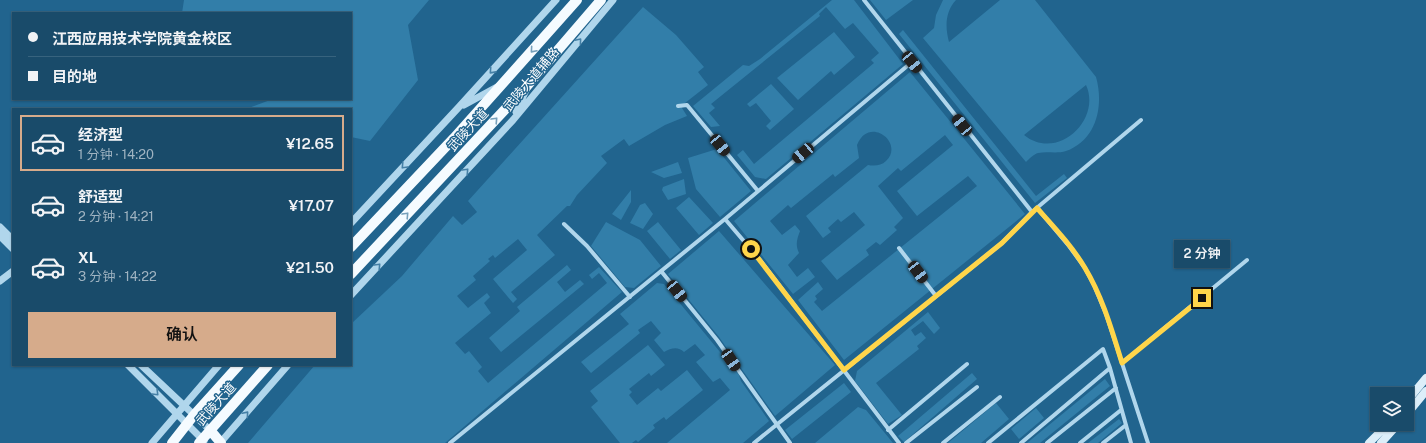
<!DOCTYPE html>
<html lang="zh">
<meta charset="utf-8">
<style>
:root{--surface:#194b6a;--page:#265572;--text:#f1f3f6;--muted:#9fb3c1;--line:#37637e;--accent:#d6ab8b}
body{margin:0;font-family:"Public Sans","Noto Sans SC",sans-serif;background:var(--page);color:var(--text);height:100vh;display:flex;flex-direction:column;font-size:15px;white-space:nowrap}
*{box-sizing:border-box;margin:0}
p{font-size:13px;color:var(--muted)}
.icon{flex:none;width:22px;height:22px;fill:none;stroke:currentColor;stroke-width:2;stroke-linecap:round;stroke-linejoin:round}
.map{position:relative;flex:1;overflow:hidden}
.side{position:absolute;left:12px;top:108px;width:340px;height:258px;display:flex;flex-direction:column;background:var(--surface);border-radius:0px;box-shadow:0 1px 3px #0004,0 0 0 1px var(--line)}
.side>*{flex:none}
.hud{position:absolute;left:12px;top:12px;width:340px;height:88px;border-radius:0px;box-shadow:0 1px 3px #0004,0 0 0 1px var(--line);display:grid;align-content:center;height:88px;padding:0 16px;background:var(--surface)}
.tools{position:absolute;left:1370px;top:387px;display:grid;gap:8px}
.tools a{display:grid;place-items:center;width:44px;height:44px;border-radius:0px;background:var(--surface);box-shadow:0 1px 3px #0004,0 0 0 1px var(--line);font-size:20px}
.end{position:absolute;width:18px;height:18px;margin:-9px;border:5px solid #ffd54a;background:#111;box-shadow:0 0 0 2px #111}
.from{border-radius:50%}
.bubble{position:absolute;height:28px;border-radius:0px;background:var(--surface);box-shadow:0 1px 3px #0004,0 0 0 1px var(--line);font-size:13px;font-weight:600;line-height:28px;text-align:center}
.car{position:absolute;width:12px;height:24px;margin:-12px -6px;border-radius:5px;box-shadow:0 0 3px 1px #0007;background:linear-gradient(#222 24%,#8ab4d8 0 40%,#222 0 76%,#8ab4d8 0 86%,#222 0)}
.hud b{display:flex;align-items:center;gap:14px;height:38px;font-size:15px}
.hud b+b{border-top:1px solid var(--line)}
.hud i{width:10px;height:10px;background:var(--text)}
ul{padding:7px 0 0;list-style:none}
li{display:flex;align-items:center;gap:12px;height:56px;margin:0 8px 6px;padding:0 8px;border:2px solid transparent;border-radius:0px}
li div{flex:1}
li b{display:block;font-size:15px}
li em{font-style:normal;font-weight:600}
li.active{border-color:var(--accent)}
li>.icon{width:36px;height:36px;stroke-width:1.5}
.cta{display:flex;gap:8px;margin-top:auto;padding:8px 16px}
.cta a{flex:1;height:46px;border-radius:0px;background:var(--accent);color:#111;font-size:16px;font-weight:600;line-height:46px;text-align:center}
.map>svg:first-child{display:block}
.green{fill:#327ea9;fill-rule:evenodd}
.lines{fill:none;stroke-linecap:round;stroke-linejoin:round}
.minor{stroke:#b0d6ec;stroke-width:4}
.tertiary{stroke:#b0d6ec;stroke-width:7}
.secondary{stroke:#dceef9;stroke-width:8}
.primary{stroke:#f5fbff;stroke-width:10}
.oneway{stroke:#4580a6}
.oneway2{stroke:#76a0bb}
.route{stroke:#ffd54a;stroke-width:5}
.labels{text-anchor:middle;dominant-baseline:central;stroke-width:3;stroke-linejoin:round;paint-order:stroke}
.street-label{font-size:13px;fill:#fff;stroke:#21648e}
</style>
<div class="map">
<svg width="1426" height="443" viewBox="0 0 1426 443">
<rect width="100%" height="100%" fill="#21648e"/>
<!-- green -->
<path class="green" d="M184,0H429L408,25L418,80L370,141L351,137V109H246L273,99H351V13H182Z
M832,0H854L903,64L766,179L755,177L737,155L743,150L754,164L874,63L871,60L879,53L853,23L845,29L826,7L819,14L820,16L711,104L715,108L709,113L720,126L711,127L693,106L743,65L749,66L760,59Z
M870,0H913L886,20Z
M943,0H956C945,12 945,27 949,42L1000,0H1035L1096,77C1104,105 1097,140 1066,151C1057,154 1047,151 1038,153C1034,154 1029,159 1026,162L923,38L934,28L936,15ZM1086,85C1102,120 1057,162 1024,135Z
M643,7L676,35L704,67L698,72L708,85L685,103L682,108L687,116L665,125L629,146L624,139L601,156L607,163L577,195L570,206H567L537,235L555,255L511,292L517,299L513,303L493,279L527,250L518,239L495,258L493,255L488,259L490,261L473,276L476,280L457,296L468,308L487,293L490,297L484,303L491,313L455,343L465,354L469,351L482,367L478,371L488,383L607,283L599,273L592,279L589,275L599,267L622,292L445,443H248L315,365H351V324L402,276L453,216L462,225L477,212L468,201Z
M903,30L1036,196L1064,174L1067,178L1035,203L899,34Z
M834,32L855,57L834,75L831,71L798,100L777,78Z
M910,72L1025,214L844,360L798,300L818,282L823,289L815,296L817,299L814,302L822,311L977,186L968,176L917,216L897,191L953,145L945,135L901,171L898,168L878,186L903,218L894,227L897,230L880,245L876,242L866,250L869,255L837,280L821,261L865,225L854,212L841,222L838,219L828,228L831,232L823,238L806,216L868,165C874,166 881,166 886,161C905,143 869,115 857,145L859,158L835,177L833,174L791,208L788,205L770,221L782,235L795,225L800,231C797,239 795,245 799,253L788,265L797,277L808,268L815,277L793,294L734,221Z
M771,84L794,109L770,130L766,126L771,121L756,103L750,107L747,104Z
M717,149L751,191L720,217L696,189L688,158Z
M678,162L682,173L664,178L651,172Z
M684,179L686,194L668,200L662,190L663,187Z
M631,190V202L621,220L612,214Z
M689,197L713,223L699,235L676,208Z
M645,203L653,214L643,229L630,223L640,205Z
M606,222L640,240L661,266L634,288L625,287L591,246Z
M658,222L681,250L670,259L647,231Z
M719,231L835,365L775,416L719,337L668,274Z
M567,265L571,270L557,282L565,292L580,280L584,284L501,352L489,338L520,311L517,307Z
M657,283L664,284L739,375L741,381L769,421L743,443H667L730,390L720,378L713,382L696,362L705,355L695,344L684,352C678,346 671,348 664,352L654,340L661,333L651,321L638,330L640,333L591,373L581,362L629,324L620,314Z
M928,312L940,328L934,334L923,321L911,330L915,336L921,332L926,338L917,346L919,349L876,383L902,415L888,424L855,381L857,371Z
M648,345L665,365L651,376L649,373L629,389L632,392L629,395L637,405L658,388L661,391L687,370L703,390L666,420L664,417L653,425L655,428L638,442L636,440L632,443H620L591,407L598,401L590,391Z
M972,373L977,379L904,442L898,436Z
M1105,379L1110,386L1040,443H1027Z
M844,383L851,392L792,439L785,430Z
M996,403L1009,419L981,443H948Z
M858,407L866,410L893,443H815Z
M1036,408L1044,418L1019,439L1011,429Z
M1119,419L1122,423L1098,443H1088Z"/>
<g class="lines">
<!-- minor -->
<path class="minor" d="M864,0L1032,212
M678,106L687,105L758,191
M1037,208L1069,246L1085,268L1094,285L1106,314L1148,443
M725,219L760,260L899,443
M564,224L587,246L630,297
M899,248L936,296
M661,271L717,340L790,443
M1122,363L1247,260
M888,430L967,364
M450,443L725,219L912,62
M754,443L1002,243L1032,212L1141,120
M906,443L977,387
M943,443L1000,397
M988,443L1103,349L1110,368L1131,443
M1021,443L1110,368
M1047,443L1116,388
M1080,443L1121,410
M1103,443L1126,425"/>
<!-- tertiary -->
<path class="tertiary" d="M464,105L497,87
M516,112L526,90
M351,223L458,108L556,0
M0,227L13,240
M0,236L13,249
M0,281L13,271
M351,295L513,120L613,0
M128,365L204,441
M141,365L210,430
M152,443L219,365
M220,443L288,365"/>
<!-- secondary -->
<path class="secondary" d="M1407,401L1426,378
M1407,414L1426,391
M1369,443L1388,424
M1381,443L1398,424"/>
<!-- primary -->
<path class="primary" d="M351,247L454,138L577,0
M351,274L527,86L601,0
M210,430L221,443
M172,443L194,415L239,365
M199,443L268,365"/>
</g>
<!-- one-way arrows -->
<defs><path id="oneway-chevron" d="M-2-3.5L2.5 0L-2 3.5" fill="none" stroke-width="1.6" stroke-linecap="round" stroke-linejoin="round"/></defs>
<g class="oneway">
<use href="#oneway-chevron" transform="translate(579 41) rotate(-50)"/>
<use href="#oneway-chevron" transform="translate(492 71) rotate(132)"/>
<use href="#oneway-chevron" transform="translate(404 166) rotate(133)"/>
<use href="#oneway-chevron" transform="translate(466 171) rotate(-47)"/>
<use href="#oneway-chevron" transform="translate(378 266) rotate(-47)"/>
<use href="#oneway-chevron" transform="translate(156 393) rotate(45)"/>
<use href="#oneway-chevron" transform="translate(246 414) rotate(-49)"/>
</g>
<g class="oneway2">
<use href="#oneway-chevron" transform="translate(533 50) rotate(131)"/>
<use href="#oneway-chevron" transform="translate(495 120) rotate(-47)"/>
<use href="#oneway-chevron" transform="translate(406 215) rotate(-47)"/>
</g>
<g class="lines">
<!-- route -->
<path class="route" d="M751,249L844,370L1002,243L1037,208C1054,227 1072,246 1085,268C1103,298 1112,331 1122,363L1202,298"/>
</g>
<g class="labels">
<!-- street labels -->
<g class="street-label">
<text transform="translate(531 79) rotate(-50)">武陵大道辅路</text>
<text transform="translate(468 130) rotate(-47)">武陵大道</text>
<text transform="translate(216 404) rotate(-48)">武陵大道</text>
</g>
</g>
</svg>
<div class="tools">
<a><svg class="icon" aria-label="layers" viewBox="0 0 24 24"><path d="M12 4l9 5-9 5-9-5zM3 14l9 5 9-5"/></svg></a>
</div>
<i class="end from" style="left:751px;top:249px"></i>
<i class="end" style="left:1202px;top:298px"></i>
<div class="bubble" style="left:1174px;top:240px;width:56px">2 分钟</div>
<i class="car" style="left:912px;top:62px;rotate:141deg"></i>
<i class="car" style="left:962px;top:125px;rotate:321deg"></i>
<i class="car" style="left:720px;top:145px;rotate:141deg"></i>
<i class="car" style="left:803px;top:153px;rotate:230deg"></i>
<i class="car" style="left:918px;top:272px;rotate:143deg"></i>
<i class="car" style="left:677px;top:291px;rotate:141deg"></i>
<i class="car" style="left:731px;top:360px;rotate:146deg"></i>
<div class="hud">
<b><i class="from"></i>江西应用技术学院黄金校区</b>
<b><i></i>目的地</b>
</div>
<section class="side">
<ul>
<li class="active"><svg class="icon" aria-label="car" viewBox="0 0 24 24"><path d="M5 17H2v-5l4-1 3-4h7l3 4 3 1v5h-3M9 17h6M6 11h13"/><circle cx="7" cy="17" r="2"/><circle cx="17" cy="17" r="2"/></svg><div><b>经济型</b><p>1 分钟 · 14:20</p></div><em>¥12.65</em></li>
<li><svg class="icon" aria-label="car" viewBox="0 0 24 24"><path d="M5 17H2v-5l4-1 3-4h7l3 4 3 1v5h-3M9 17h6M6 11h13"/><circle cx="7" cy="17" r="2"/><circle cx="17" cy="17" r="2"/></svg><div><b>舒适型</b><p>2 分钟 · 14:21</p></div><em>¥17.07</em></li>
<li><svg class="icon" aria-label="car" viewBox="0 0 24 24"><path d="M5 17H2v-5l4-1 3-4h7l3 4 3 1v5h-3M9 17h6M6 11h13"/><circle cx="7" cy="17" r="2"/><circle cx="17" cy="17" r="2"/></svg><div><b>XL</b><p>3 分钟 · 14:22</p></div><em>¥21.50</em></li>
</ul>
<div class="cta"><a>确认</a></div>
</section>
</div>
